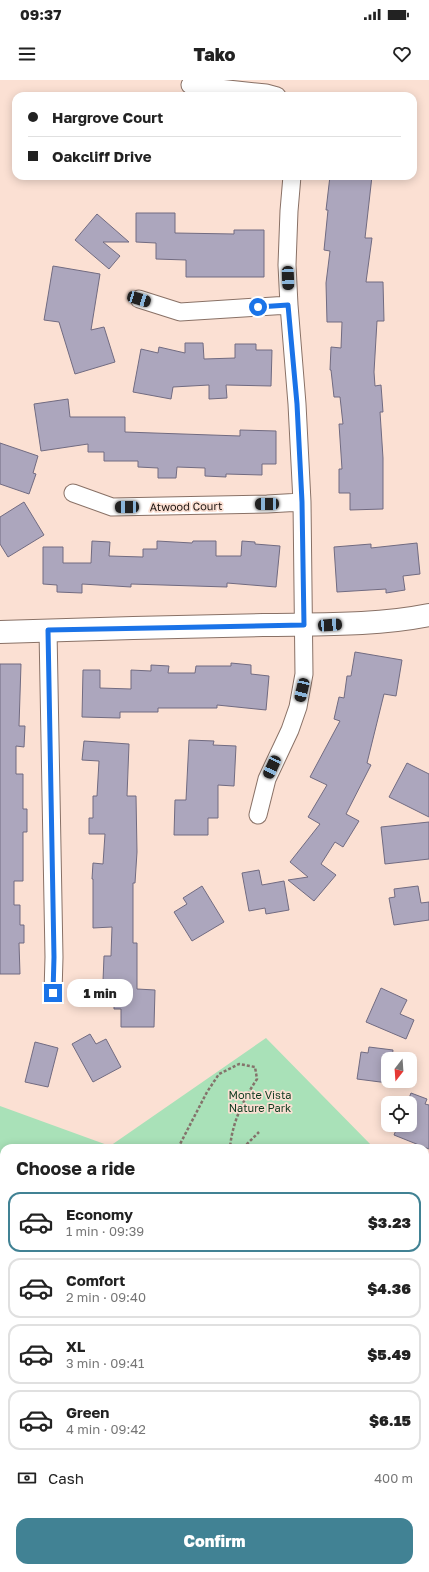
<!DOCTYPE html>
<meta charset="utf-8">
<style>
:root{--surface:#fff;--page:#f6f6f6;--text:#222;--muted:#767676;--line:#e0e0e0;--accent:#418294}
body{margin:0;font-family:"Golos Text",sans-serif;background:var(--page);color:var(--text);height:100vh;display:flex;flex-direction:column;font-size:15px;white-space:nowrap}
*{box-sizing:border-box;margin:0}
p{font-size:13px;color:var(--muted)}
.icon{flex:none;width:22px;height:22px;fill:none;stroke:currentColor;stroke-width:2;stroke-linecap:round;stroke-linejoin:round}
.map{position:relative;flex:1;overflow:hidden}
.panel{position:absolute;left:0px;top:1064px;width:429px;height:428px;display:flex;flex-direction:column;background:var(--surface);border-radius:12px 12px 0 0;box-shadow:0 2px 10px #0003}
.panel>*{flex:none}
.top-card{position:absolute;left:12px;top:12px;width:405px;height:88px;border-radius:12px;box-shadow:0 2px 10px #0003;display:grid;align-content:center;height:88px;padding:0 16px;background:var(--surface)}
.needle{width:26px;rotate:197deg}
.tools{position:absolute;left:381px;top:972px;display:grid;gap:8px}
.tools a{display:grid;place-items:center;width:36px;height:36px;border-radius:8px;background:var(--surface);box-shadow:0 2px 10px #0003;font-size:20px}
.end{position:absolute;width:18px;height:18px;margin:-9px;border:5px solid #1a73e8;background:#fff;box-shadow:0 0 0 2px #fff}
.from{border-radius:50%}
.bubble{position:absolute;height:28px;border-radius:12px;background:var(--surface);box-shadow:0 2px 10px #0003;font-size:13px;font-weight:800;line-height:28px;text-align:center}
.car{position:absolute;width:12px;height:24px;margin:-12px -6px;border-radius:5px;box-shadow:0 0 3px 1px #0007;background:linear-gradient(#222 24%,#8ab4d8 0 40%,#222 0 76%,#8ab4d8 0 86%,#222 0)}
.top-card b{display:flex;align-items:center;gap:14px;height:38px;font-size:15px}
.top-card b+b{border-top:1px solid var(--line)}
.top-card i{width:10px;height:10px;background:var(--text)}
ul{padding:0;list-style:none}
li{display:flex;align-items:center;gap:12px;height:60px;margin:0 8px 6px;padding:0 8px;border:2px solid var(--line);border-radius:12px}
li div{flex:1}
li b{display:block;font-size:15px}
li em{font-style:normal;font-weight:800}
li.active{border-color:var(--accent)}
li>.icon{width:36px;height:36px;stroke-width:1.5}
h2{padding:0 16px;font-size:18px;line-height:48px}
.pay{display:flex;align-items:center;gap:10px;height:44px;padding:0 16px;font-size:15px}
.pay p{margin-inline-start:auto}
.action{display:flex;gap:8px;margin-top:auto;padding:8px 16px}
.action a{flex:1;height:46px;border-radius:12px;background:var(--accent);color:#fff;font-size:16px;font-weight:800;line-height:46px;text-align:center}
.status{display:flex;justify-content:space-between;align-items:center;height:28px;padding:0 20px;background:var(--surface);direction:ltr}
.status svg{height:11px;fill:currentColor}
header{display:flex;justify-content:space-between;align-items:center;height:52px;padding:0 16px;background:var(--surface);font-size:18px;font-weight:800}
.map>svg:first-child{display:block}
.green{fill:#a9e1b8}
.building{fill:#aca6bd;stroke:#716b81}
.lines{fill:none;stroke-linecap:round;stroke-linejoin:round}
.lane-casing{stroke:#897166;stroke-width:11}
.street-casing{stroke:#897166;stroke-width:19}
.secondary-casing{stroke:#897166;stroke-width:24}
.path{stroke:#84736b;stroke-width:2.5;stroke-dasharray:3 2;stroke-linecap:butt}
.lane{stroke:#fff;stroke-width:9}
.street{stroke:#fff;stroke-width:17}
.secondary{stroke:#fff;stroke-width:22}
.route{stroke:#1a73e8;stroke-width:5}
.labels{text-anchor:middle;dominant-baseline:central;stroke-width:3.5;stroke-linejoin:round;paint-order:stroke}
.street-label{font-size:11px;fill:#1f1612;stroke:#fbe0d3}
.park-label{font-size:11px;fill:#0e3a1f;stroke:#fbe0d3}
</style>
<div class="status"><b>09:37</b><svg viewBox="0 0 49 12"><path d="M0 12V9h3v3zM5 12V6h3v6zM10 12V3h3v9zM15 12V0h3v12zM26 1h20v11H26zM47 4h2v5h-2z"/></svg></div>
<header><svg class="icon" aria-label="menu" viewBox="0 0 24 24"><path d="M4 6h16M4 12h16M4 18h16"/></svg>Tako<svg class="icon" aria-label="heart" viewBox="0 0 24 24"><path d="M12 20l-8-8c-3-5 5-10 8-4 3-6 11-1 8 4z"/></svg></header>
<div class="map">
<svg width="429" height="1492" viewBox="0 0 429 1492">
<rect width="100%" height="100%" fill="#fbe0d3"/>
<!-- green -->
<path class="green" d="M266,958L374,1068H4V1357L0,1356V1026L110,1066Z
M425,1120L429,1124V1248L425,1251Z"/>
<!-- building -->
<path class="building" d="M330,96H372L365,158H372L366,202H383L384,241H377L374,292L375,306L381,305L383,332H380L383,378V429L350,430V413H339V389H342L339,344H343L340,317H334L331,290H330L331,267L341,268L342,242H327L326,203L330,171L324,170L328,130H326Z
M136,133H175V153L234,154V150H264V197H186V180L156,179V163L136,162Z
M97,134L129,162H103L120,176L109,189L75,160Z
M53,186L100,194L91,250L104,247L115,282L75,294L59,242L44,240Z
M185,263H203L204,279L235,278V264H256V270H272L271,306L226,305L227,318L209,319V305L173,307L171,319L133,312L141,269L158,273L159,267L185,273Z
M68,319L70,337H125V352L240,356V350L276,351V384H262V395L226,394V397L205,396V388L177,387L176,398H158V388L138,387V381H104V372H88V364L41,371L34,324Z
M0,363L38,376L33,393L36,394L29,414L0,404Z
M24,422L44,455L8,477L0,464V437Z
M92,461L110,462L109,476L143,477V469H157V461L192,463L193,461H216V476H241L242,461L255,462V464L280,466L276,507L227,503V507L131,504V507L82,504V513L57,512V505L43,504V467H63V483H91Z
M417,463L420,494L403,496L405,510L386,513V509L337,512L334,467L371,464V468Z
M355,572L402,580L396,616L384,614L367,683L371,685L346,734L359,741L343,767L335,762L321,784L336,795L314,821L288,800L308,797L290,782L320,744L308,737L327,705L310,697L340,641L334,639L339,617L344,618L347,596H351Z
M231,583L251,585V594L269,596L266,630L217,625V628H158V632H120V638L82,637L83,590H100V608L131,609V590L151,591V585L169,586L168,593H195L196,586H231Z
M0,584H21L19,646H25L24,667L16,666V694H23V729H27V752H23V801H14V825H20V845H24V863H19L20,894H0Z
M189,660L214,661L213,665L236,666L234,706L218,705V738H208V755H174L175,720H186Z
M84,661L129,664L127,716H136L137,772L135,803H133V863H137V909L155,910L154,947H121V929H114V901H103L104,876H111L112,847L93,848V799H92L93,783L103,784L105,754H89V738H93V716H97L99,681L82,680Z
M407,683L429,694V737L389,717Z
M429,742V779L385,784L381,747Z
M259,790L262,805L284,801L289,830L266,834L265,828L249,831L242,793Z
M202,806L224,842L192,861L174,832L187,824L183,818Z
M418,806L421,823L429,822V840L394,845L389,818L395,817L394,809Z
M381,908L407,920L400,934L414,940L406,959L366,942Z
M90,954L96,964L106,959L121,987L93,1002L72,964Z
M35,962L58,968L48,1007L25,1002Z
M369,967L393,970L392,979H388V1003L357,999L361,972L368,973Z
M411,1013L427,1019L425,1024L429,1025V1069L394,1055L398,1045H410V1023H407Z"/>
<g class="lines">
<!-- lane casing -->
<g class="lane-casing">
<path id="lane" d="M0,1165H4"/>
</g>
<!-- street casing -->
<g class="street-casing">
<path id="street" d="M190,5L266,13L277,16
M139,219L180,232L289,225
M73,413L112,427L267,424L302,422
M48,550L54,877L53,913
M258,735L267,699L290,650L298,627L304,594L302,422L297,324L289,225L287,185L289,131L292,96
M408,1488L411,1492
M122,1492L123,1488"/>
</g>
<!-- secondary casing -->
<g class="secondary-casing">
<path id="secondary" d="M0,552C88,549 175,547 263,545C319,544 374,546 429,535"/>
</g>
<!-- path -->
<path class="path" d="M178,1068L207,1012L219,994L239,984L255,987L257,999C243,1020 232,1043 230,1068
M243,1068L259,1052"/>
<!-- lane -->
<use href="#lane" class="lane"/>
<!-- street -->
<use href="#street" class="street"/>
<!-- secondary -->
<use href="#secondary" class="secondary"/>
</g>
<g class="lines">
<!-- route -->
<path class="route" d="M53,913L54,877L48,550L304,545L302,422L297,324L288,225L258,227"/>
</g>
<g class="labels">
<!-- street labels -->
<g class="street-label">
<text transform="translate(186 426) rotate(-1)">Atwood Court</text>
</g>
<!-- park labels -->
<g class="park-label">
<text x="260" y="1014">Monte Vista<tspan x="260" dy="13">Nature Park</tspan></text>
</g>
</g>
</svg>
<div class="tools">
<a><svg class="needle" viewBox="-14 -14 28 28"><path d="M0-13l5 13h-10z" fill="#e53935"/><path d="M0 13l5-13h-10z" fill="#767676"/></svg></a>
<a><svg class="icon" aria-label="locate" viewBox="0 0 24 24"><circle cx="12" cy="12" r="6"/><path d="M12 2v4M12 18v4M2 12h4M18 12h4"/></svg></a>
</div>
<i class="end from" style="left:258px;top:227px"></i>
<i class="end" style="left:53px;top:913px"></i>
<div class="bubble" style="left:67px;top:899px;width:66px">1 min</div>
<i class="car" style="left:288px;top:198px;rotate:178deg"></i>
<i class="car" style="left:139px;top:219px;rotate:107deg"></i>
<i class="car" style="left:267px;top:424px;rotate:269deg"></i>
<i class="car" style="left:127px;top:427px;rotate:269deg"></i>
<i class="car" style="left:330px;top:545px;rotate:86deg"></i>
<i class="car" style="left:302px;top:610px;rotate:193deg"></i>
<i class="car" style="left:272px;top:687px;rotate:205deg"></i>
<div class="top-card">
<b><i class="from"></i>Hargrove Court</b>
<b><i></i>Oakcliff Drive</b>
</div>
<section class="panel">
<h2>Choose a ride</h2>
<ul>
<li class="active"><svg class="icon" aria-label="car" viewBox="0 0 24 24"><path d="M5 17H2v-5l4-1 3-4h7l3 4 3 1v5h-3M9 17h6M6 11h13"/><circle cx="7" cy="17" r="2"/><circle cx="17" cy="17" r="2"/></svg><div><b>Economy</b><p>1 min · 09:39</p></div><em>$3.23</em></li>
<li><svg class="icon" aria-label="car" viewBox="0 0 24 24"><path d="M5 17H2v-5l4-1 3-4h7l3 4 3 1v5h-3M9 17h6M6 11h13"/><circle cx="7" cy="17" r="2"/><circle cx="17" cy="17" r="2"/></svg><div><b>Comfort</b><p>2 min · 09:40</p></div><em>$4.36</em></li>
<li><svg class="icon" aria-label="car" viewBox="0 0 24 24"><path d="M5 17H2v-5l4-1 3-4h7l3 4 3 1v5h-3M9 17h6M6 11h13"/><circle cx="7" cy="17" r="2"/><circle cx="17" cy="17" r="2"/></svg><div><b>XL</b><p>3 min · 09:41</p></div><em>$5.49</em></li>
<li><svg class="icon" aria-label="car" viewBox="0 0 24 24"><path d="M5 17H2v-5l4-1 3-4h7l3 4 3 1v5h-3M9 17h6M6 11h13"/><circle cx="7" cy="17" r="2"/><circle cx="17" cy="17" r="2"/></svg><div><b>Green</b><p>4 min · 09:42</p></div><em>$6.15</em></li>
</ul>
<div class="pay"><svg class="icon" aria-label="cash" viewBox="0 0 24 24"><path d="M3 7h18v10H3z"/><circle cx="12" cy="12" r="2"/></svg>Cash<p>400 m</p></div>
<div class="action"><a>Confirm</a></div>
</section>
</div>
